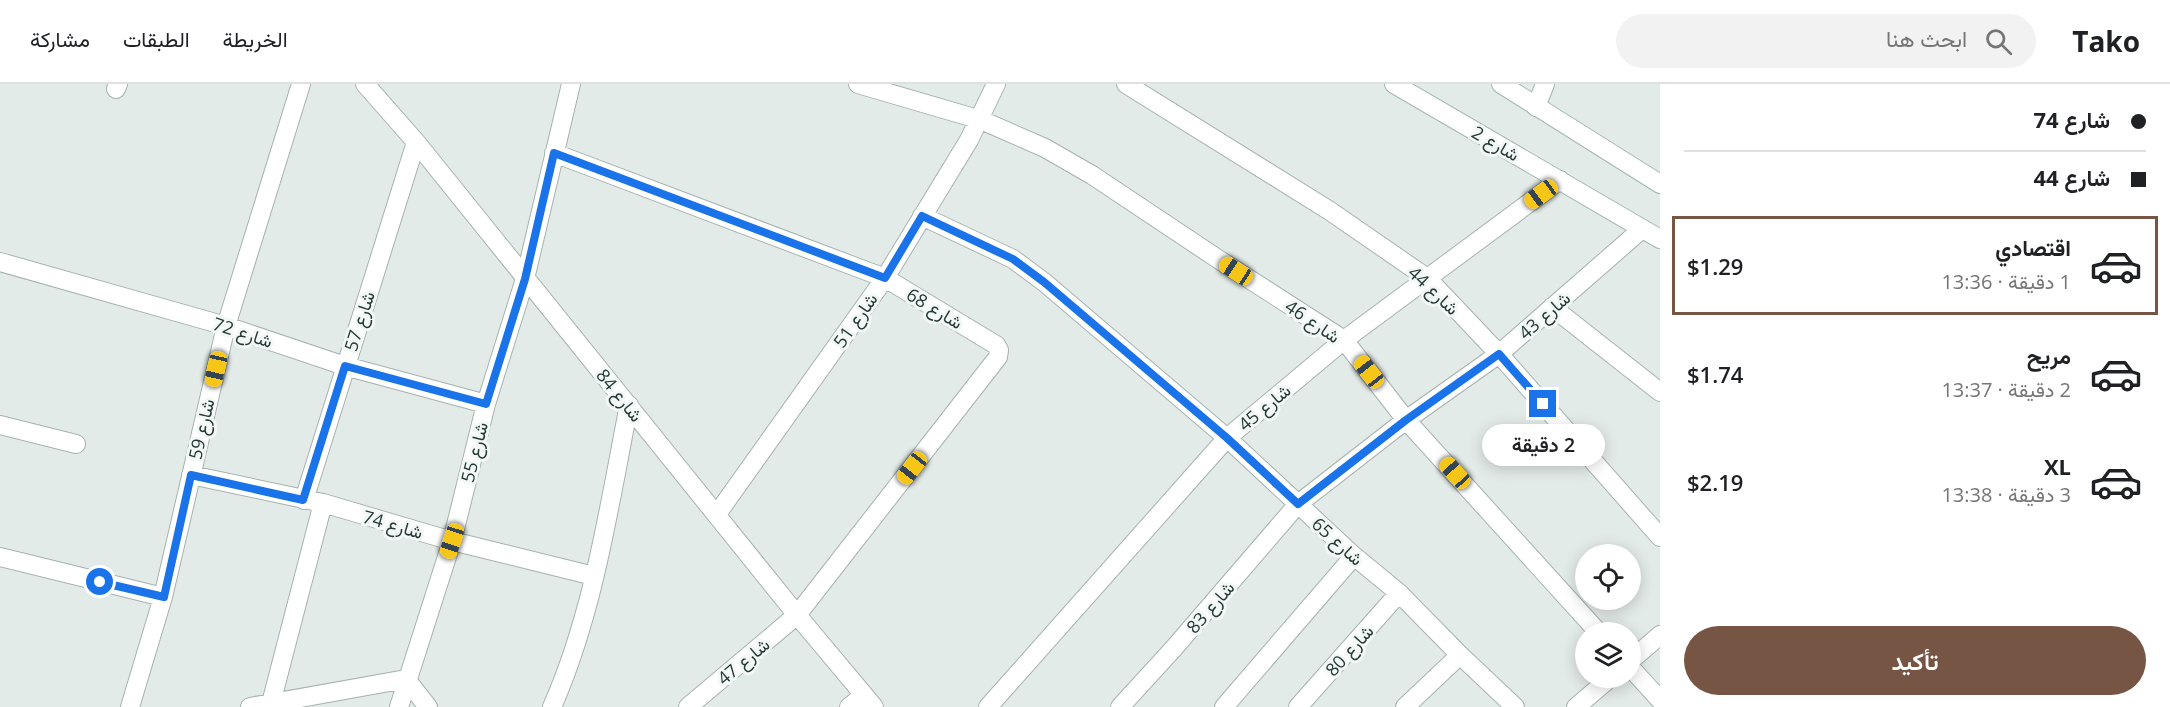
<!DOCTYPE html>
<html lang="ar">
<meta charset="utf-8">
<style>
:root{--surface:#fff;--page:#f2f2f2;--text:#202124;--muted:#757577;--line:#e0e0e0;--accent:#754}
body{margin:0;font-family:"Open Sans",Vazirmatn,sans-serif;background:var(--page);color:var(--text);direction:rtl;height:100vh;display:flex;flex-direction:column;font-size:22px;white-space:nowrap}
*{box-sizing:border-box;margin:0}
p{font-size:20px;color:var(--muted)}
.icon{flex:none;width:33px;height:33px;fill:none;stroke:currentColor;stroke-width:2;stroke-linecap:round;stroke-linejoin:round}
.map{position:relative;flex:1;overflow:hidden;direction:ltr}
.sheet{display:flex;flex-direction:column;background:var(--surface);width:510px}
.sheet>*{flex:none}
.banner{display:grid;align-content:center;height:132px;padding:0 24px;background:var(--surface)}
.buttons{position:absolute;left:1575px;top:460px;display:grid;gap:12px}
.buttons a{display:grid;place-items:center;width:66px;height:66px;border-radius:50%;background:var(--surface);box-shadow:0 3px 15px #0003;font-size:30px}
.end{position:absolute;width:27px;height:27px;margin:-14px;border:8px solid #1a73e8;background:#fff;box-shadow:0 0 0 3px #fff}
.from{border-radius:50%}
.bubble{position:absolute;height:42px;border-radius:21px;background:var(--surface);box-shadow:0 3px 15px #0003;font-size:20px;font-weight:600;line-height:42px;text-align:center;direction:rtl}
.car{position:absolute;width:18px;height:36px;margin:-18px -9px;border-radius:8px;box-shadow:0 0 4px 2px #0007;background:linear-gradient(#f5c518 24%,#345 0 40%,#f5c518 0 76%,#345 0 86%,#f5c518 0)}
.banner b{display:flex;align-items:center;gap:21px;height:57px;font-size:22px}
.banner b+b{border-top:2px solid var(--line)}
.banner i{width:15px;height:15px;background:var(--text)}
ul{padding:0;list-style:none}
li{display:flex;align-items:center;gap:18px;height:99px;margin:0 12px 9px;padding:0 12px;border:3px solid transparent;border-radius:0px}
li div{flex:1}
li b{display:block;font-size:22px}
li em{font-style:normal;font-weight:600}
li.active{border-color:var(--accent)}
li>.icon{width:54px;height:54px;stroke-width:1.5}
.primary-button{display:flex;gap:12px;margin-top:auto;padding:12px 24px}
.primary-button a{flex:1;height:69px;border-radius:36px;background:var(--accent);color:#fff;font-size:24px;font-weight:600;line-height:69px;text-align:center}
header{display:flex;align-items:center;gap:36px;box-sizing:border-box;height:84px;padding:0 30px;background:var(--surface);border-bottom:2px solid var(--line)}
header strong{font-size:28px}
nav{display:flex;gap:33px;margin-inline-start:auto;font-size:21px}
.search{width:420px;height:54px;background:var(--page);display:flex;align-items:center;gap:15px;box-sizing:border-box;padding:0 21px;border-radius:33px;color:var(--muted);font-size:22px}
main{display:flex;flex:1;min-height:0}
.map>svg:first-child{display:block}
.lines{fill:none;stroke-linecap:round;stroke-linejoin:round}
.street-casing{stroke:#a6b2af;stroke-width:20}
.secondary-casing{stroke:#a3b6b1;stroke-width:20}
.street{stroke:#fff;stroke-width:18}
.secondary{stroke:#fff;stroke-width:18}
.route{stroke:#1a73e8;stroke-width:8}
.labels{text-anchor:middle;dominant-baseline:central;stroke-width:6;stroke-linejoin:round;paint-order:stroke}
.street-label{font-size:18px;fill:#253a37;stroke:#f3f8f6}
</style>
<header>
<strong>Tako</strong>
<div class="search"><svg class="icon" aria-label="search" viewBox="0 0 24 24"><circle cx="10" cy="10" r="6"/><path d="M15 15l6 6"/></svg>ابحث هنا</div>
<nav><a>الخريطة</a><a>الطبقات</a><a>مشاركة</a></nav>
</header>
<main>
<section class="sheet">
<div class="banner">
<b><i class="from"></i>شارع 74</b>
<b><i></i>شارع 44</b>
</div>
<ul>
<li class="active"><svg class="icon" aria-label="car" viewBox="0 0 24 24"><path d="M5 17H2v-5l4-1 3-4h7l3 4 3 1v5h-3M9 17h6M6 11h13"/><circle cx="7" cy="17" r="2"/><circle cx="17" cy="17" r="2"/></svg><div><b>اقتصادي</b><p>1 دقيقة · 13:36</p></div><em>$1.29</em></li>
<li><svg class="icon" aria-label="car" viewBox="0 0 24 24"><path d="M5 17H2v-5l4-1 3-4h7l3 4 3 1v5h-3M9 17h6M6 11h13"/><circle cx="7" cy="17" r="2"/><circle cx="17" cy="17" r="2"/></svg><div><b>مريح</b><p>2 دقيقة · 13:37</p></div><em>$1.74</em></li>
<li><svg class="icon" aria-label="car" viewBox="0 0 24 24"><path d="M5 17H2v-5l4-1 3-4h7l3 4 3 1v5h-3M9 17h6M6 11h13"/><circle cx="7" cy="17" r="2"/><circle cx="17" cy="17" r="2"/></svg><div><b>XL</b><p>3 دقيقة · 13:38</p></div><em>$2.19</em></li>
</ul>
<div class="primary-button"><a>تأكيد</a></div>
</section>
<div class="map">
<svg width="1660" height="623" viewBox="0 0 1660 623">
<rect width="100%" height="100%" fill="#e3ebe8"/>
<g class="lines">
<!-- street casing -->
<g class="street-casing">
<path id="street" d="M365,0L416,58L797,531L874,623
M858,0L981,36L1045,64L1092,91L1218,175L1344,256L1406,336L1599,549
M1126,0L1330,127L1427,194L1499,270L1660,453
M116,5L118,0
M1536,23L1545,0
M554,69L885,194L996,261L999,266L998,273L797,531L688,623
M922,132L1013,175L1044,198L1227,354L1354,472L1399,509L1460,571L1515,623
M0,178L226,242L345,282L486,320
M1552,223L1660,308
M0,341L76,360
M191,391L323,419L452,457L594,492
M304,416L416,58
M717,430L885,194L969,56L996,0
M0,473L163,513
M1630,577L1660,551
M1630,583L1660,616
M406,595L428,623
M130,623L163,513L226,242L301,0
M250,623L406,595
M270,623L323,419
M399,623L452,457L486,320L525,195L571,0
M552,623C594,528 609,422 629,321
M849,623L864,611
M988,623L1227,354L1344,256L1560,96
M1120,623L1174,564L1298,420L1406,336L1499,270L1642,145
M1224,623L1354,472
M1298,623L1399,509
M1405,623L1460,571
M1576,623L1610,594"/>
</g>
<!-- secondary casing -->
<g class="secondary-casing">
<path id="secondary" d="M1394,0L1660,155
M1501,0L1660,100"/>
</g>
<!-- street -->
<use href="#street" class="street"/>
<!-- secondary -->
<use href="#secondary" class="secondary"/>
</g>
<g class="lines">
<!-- route -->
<path class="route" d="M100,498L164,513L191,391L303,416L345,282L486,320L525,195L554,69L885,194L922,132L1013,175L1044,198L1227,354L1298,420L1406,336L1499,270L1543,320"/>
</g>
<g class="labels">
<!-- street labels -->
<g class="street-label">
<text transform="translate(1496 59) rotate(30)">شارع 2</text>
<text transform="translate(1434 206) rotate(43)">شارع 44</text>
<text transform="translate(935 224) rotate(31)">شارع 68</text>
<text transform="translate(1544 231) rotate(-41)">شارع 43</text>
<text transform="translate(855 236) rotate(-55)">شارع 51</text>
<text transform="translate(359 237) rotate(-72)">شارع 57</text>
<text transform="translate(1313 237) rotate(34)">شارع 46</text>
<text transform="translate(243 248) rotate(18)">شارع 72</text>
<text transform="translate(620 311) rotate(51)">شارع 84</text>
<text transform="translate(1264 323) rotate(-40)">شارع 45</text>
<text transform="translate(201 345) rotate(-77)">شارع 59</text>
<text transform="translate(474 368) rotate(-76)">شارع 55</text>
<text transform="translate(393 440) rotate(16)">شارع 74</text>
<text transform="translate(1338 457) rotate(42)">شارع 65</text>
<text transform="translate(1210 523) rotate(-49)">شارع 83</text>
<text transform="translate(1349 566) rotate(-48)">شارع 80</text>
<text transform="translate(743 577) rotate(-40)">شارع 47</text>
</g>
</g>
</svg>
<div class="buttons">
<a><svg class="icon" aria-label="locate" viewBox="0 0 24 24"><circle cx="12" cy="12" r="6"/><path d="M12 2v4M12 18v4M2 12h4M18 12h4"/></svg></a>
<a><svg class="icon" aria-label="layers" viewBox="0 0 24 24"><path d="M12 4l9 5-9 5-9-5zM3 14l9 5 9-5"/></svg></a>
</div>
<i class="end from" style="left:100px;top:498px"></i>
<i class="end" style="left:1543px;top:320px"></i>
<div class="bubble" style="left:1482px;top:340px;width:123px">2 دقيقة</div>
<i class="car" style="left:1541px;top:110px;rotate:234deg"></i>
<i class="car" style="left:1236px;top:187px;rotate:303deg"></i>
<i class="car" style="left:216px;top:285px;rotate:193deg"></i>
<i class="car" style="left:1369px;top:288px;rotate:322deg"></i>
<i class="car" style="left:912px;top:384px;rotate:218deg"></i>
<i class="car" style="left:1455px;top:389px;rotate:318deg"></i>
<i class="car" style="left:452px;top:457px;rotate:198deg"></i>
</div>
</main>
